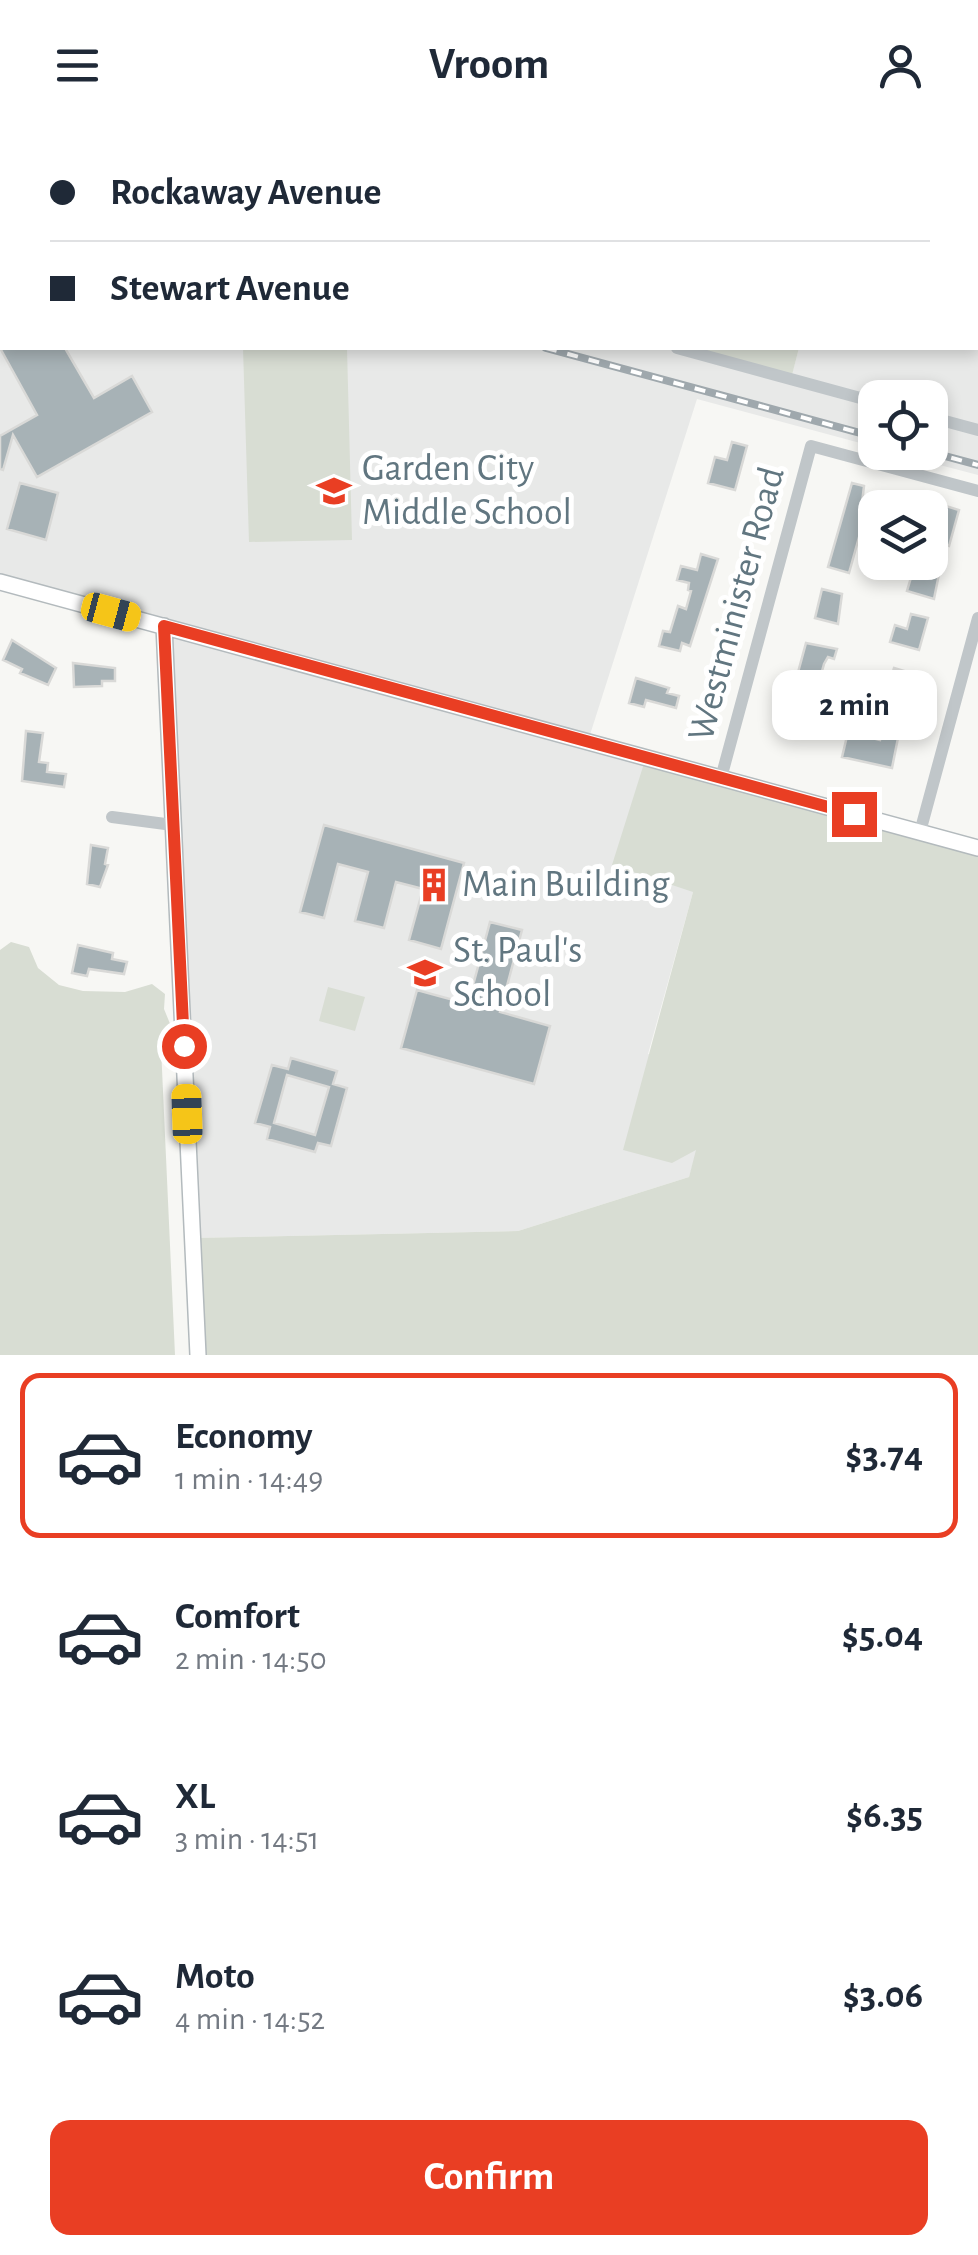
<!DOCTYPE html>
<meta charset="utf-8">
<style>
:root{--surface:#fff;--page:#f2f2f3;--text:#1f2937;--muted:#747a83;--line:#e0e1e3;--accent:#e93e23}
body{margin:0;font-family:"Alegreya Sans",sans-serif;background:var(--page);color:var(--text);height:100vh;display:flex;flex-direction:column;font-size:38px;white-space:nowrap}
*{box-sizing:border-box;margin:0}
p{font-size:32px;color:var(--muted)}
.icon{flex:none;width:55px;height:55px;fill:none;stroke:currentColor;stroke-width:2;stroke-linecap:round;stroke-linejoin:round}
.map{position:relative;height:1225px;overflow:hidden}
.side{display:flex;flex-direction:column;background:var(--surface);flex:1}
.side>*{flex:none}
.guide{position:absolute;left:0px;top:0px;width:980px;height:220px;box-shadow:0 5px 15px #0003;display:grid;align-content:center;height:220px;padding:0 50px;background:var(--surface)}
.fabs{position:absolute;left:858px;top:250px;display:grid;gap:20px}
.fabs a{display:grid;place-items:center;width:90px;height:90px;border-radius:20px;background:var(--surface);box-shadow:0 5px 15px #0003;font-size:50px}
.end{position:absolute;width:45px;height:45px;margin:-22px;border:12px solid #e93e23;background:#fff;box-shadow:0 0 0 5px #fff}
.from{border-radius:50%}
.bubble{position:absolute;height:70px;border-radius:20px;background:var(--surface);box-shadow:0 5px 15px #0003;font-size:32px;font-weight:700;line-height:70px;text-align:center}
.car{position:absolute;width:30px;height:60px;margin:-30px -15px;border-radius:12px;box-shadow:0 0 8px 2px #0007;background:linear-gradient(#f5c518 24%,#345 0 40%,#f5c518 0 76%,#345 0 86%,#f5c518 0)}
.guide b{display:flex;align-items:center;gap:35px;height:95px;font-size:38px}
.guide b+b{border-top:2px solid var(--line)}
.guide i{width:25px;height:25px;background:var(--text)}
ul{padding:18px 0 0;list-style:none}
li{display:flex;align-items:center;gap:30px;height:165px;margin:0 20px 15px;padding:0 30px;border:5px solid transparent;border-radius:20px}
li div{flex:1}
li b{display:block;font-size:38px}
li em{font-style:normal;font-weight:700}
li.current{border-color:var(--accent)}
li>.icon{width:90px;height:90px;stroke-width:1.5}
.button{display:flex;gap:20px;margin-top:auto;padding:20px 50px}
.button a{flex:1;height:115px;border-radius:20px;background:var(--accent);color:#fff;font-size:40px;font-weight:700;line-height:115px;text-align:center}
header{display:flex;justify-content:space-between;align-items:center;height:130px;padding:0 50px;background:var(--surface);font-size:45px;font-weight:700}
.map>svg:first-child{display:block}
.built{fill:#e8e9e8}
.green{fill:#d8ddd3}
.building{fill:#a7b2b6;stroke:#d9d9d7;stroke-width:2.5;fill-rule:evenodd}
.lines{fill:none;stroke-linecap:round;stroke-linejoin:round}
.major-casing{stroke:#b3babd;stroke-width:18}
.minor{stroke:#c0c6c9;stroke-width:12}
.major{stroke:#fff;stroke-width:15}
.rail-casing{stroke:#9fa8ad;stroke-width:8}
.rail{stroke:#fff;stroke-width:4;stroke-dasharray:11;stroke-linecap:butt}
.route{stroke:#e93e23;stroke-width:12}
.labels{text-anchor:middle;dominant-baseline:central;stroke-width:10;stroke-linejoin:round;paint-order:stroke}
.poi-label{font-size:38px;fill:#617680;stroke:#fff;text-anchor:start}
.street-label{font-size:38px;fill:#617680;stroke:#fff}
</style>
<header><svg class="icon" aria-label="menu" viewBox="0 0 24 24"><path d="M4 6h16M4 12h16M4 18h16"/></svg>Vroom<svg class="icon" aria-label="person" viewBox="0 0 24 24"><circle cx="12" cy="8" r="4"/><path d="M4 21q1-7 8-7t8 7"/></svg></header>
<div class="map">
<svg width="978" height="1225" viewBox="0 0 978 1225">
<rect width="100%" height="100%" fill="#f7f7f4"/>
<!-- built -->
<path class="built" d="M0,0H20L2,2V218H680L791,248L799,218H978V2L769,0H978V345L894,323L930,322V268H875V317L697,269L588,611L646,627L693,762L648,924L720,945L689,1047L518,1101L192,1108L164,497L0,453Z"/>
<!-- green -->
<path class="green" d="M169,0H769L169,2Z
M243,218H347L352,410L249,412Z
M682,218H799L791,249Z
M646,627L978,718V1225H198L192,1108L518,1101L689,1047L696,1020L672,1033L623,1020L693,762L612,735Z
M11,812L29,817L38,838L59,855L83,861L125,862L152,854L165,864L164,879L173,901L169,912L161,917L175,1225H0V820Z
M328,857L365,867L355,901L319,891Z"/>
<!-- building -->
<path class="building" d="M0,218H65L94,268L132,246L152,282L37,347L13,305L3,340L0,339V306L37,285Z
M732,312L747,316L735,360L708,353L715,327L727,330Z
M20,353L58,363L46,410L7,399Z
M852,353L864,356L862,373L864,378L875,381V391L874,396L863,393L849,443L828,437Z
M936,373L959,380L949,416L930,410Z
M701,424L718,429L690,516L682,513L680,521L659,516L663,501L670,502L678,476L686,479L691,461L688,460L689,453L677,450L681,436L697,440Z
M926,432L941,434L934,469L907,461L915,434L925,437Z
M822,459L842,464L838,494L815,488Z
M911,484L928,488L919,520L890,512L895,495L907,499Z
M12,510L56,538L48,555L20,543L22,539L3,530Z
M806,513L837,519L834,529L828,527L824,534L819,552L797,546Z
M73,533L115,538V551H102V556L74,557Z
M894,538L911,543L905,565L910,566L907,578L902,577L900,582L887,579L889,573L868,567L872,554L888,558Z
M636,548L669,558L667,563L679,566L676,578L646,570L644,577L629,573Z
M790,563L830,576L826,590L785,580Z
M883,599L899,603L892,638L842,627L848,602L880,610Z
M26,601L43,603L39,632L48,633L47,642L66,644L64,657L22,651Z
M324,695L464,733L441,819L409,810L423,759L396,752L384,798L355,791L368,742L338,734L324,788L300,782Z
M91,715L108,718L105,734L108,735L100,757L87,754Z
M490,792L522,800L500,882L550,896L534,954L401,918L417,860L468,874Z
M78,815L113,823L112,829L127,832L124,844L89,839L87,846L72,843Z
M291,928L337,941L333,954L347,958L331,1016L318,1013L315,1022L267,1009L270,997L255,993L272,935L288,939ZM287,945L329,957L315,1005L274,993Z"/>
<g class="lines">
<!-- major casing -->
<g class="major-casing">
<path id="major" d="M0,452L978,718
M164,496L198,1225"/>
</g>
<!-- minor -->
<path class="minor" d="M140,0V2
M677,218L875,272
M930,287L978,300
M721,648L811,316L978,361
M112,687L173,695
M920,702L978,488"/>
<!-- major -->
<use href="#major" class="major"/>
<!-- rail casing -->
<g class="rail-casing">
<path id="rail" d="M0,68L2,69
M546,218L875,307
M930,322L978,335"/>
</g>
<!-- rail -->
<use href="#rail" class="rail"/>
</g>
<g class="lines">
<!-- route -->
<path class="route" d="M184,916L164,496L854,684"/>
</g>
<!-- icons -->
<defs>
<g id="school-bare" transform="scale(2.7)"><path d="M0-5L7-2L0 1L-7-2ZM-4 1L0 2.5L4 1V4Q0 6-4 4Z" fill="#e93e23" stroke="#fff" stroke-width="2.5" paint-order="stroke"/></g>
<g id="building-bare" transform="scale(2.7)"><path d="M-4-6H4V6H1V3H-1V6H-4ZM-2.5-4.3h1.7v1.8h-1.7ZM.8-4.3h1.7v1.8H.8ZM-2.5-1h1.7V.8h-1.7ZM.8-1h1.7V.8H.8Z" fill="#e93e23" stroke="#fff" stroke-width="2.5" paint-order="stroke"/></g>
</defs>
<g fill-rule="evenodd">
<use href="#school-bare" x="334" y="361"/>
<use href="#building-bare" x="434" y="755"/>
<use href="#school-bare" x="425" y="843"/>
</g>
<g class="labels">
<!-- poi labels -->
<g class="poi-label">
<text x="362" y="339">Garden City<tspan x="362" dy="44">Middle School</tspan></text>
<text x="462" y="755">Main Building</text>
<text x="453" y="821">St. Paul's<tspan x="453" dy="44">School</tspan></text>
</g>
<!-- street labels -->
<g class="street-label">
<text transform="translate(737 474) rotate(-75)">Westminister Road</text>
</g>
</g>
</svg>
<div class="fabs">
<a><svg class="icon" aria-label="locate" viewBox="0 0 24 24"><circle cx="12" cy="12" r="6"/><path d="M12 2v4M12 18v4M2 12h4M18 12h4"/></svg></a>
<a><svg class="icon" aria-label="layers" viewBox="0 0 24 24"><path d="M12 4l9 5-9 5-9-5zM3 14l9 5 9-5"/></svg></a>
</div>
<i class="end from" style="left:184px;top:916px"></i>
<i class="end" style="left:854px;top:684px"></i>
<div class="bubble" style="left:772px;top:540px;width:165px">2 min</div>
<i class="car" style="left:111px;top:482px;rotate:105deg"></i>
<i class="car" style="left:187px;top:984px;rotate:358deg"></i>
<div class="guide">
<b><i class="from"></i>Rockaway Avenue</b>
<b><i></i>Stewart Avenue</b>
</div>
</div>
<section class="side">
<ul>
<li class="current"><svg class="icon" aria-label="car" viewBox="0 0 24 24"><path d="M5 17H2v-5l4-1 3-4h7l3 4 3 1v5h-3M9 17h6M6 11h13"/><circle cx="7" cy="17" r="2"/><circle cx="17" cy="17" r="2"/></svg><div><b>Economy</b><p>1 min · 14:49</p></div><em>$3.74</em></li>
<li><svg class="icon" aria-label="car" viewBox="0 0 24 24"><path d="M5 17H2v-5l4-1 3-4h7l3 4 3 1v5h-3M9 17h6M6 11h13"/><circle cx="7" cy="17" r="2"/><circle cx="17" cy="17" r="2"/></svg><div><b>Comfort</b><p>2 min · 14:50</p></div><em>$5.04</em></li>
<li><svg class="icon" aria-label="car" viewBox="0 0 24 24"><path d="M5 17H2v-5l4-1 3-4h7l3 4 3 1v5h-3M9 17h6M6 11h13"/><circle cx="7" cy="17" r="2"/><circle cx="17" cy="17" r="2"/></svg><div><b>XL</b><p>3 min · 14:51</p></div><em>$6.35</em></li>
<li><svg class="icon" aria-label="car" viewBox="0 0 24 24"><path d="M5 17H2v-5l4-1 3-4h7l3 4 3 1v5h-3M9 17h6M6 11h13"/><circle cx="7" cy="17" r="2"/><circle cx="17" cy="17" r="2"/></svg><div><b>Moto</b><p>4 min · 14:52</p></div><em>$3.06</em></li>
</ul>
<div class="button"><a>Confirm</a></div>
</section>
